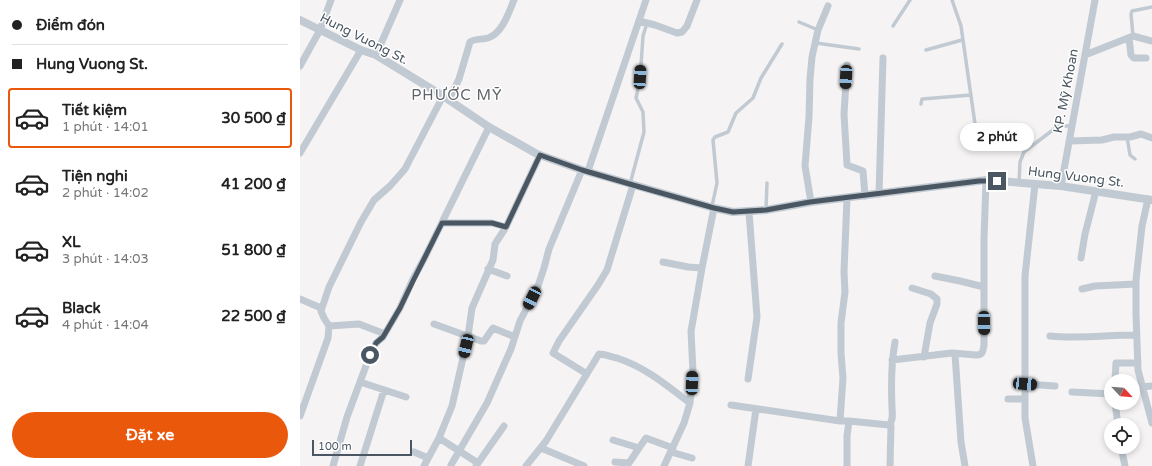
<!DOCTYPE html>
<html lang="vi">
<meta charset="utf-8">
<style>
:root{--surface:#fff;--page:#f6f6f6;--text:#222;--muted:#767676;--line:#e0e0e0;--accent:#ea580c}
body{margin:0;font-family:"Varela Round",sans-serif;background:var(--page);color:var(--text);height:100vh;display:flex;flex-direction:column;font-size:15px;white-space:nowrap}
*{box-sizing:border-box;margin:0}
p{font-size:13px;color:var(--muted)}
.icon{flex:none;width:22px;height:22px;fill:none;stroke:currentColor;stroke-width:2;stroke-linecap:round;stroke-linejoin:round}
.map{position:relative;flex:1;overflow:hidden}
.drawer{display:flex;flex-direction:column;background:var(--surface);width:300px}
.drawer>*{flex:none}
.top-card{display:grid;align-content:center;height:88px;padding:0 12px;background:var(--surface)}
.needle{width:26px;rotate:116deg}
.tools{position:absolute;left:804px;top:374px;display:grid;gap:8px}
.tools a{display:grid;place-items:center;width:36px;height:36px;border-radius:50%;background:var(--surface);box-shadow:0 2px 6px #0003;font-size:20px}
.scale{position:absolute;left:12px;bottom:10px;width:100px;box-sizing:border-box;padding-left:4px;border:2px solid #4a5661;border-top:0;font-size:11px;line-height:14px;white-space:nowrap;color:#4a5661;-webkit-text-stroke:3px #fff;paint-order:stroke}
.end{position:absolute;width:18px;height:18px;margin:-9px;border:5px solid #4a5661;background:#fff;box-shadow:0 0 0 2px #fff}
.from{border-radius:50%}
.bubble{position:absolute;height:28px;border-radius:14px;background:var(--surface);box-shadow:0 2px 6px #0003;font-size:13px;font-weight:700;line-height:28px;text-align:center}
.car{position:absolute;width:12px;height:24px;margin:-12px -6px;border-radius:5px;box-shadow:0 0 3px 1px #0007;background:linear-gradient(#222 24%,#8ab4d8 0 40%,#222 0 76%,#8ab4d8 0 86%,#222 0)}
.top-card b{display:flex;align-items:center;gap:14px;height:38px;font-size:15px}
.top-card b+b{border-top:1px solid var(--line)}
.top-card i{width:10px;height:10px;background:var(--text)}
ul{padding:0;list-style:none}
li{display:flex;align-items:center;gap:12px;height:60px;margin:0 8px 6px;padding:0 4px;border:2px solid transparent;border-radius:4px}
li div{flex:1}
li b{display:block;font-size:15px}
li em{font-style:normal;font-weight:700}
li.selected{border-color:var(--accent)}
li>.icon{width:36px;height:36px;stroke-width:1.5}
.cta{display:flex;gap:8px;margin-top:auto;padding:8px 12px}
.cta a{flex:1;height:46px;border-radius:24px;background:var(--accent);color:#fff;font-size:16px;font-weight:700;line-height:46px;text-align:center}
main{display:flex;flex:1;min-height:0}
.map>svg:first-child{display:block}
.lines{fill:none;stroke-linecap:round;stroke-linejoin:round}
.service{stroke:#c1cad2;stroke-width:3.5}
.minor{stroke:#c1cad2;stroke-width:7}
.tertiary{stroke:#c1cad2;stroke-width:8}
.route{stroke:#4a5661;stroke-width:5}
.labels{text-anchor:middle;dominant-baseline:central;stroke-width:3;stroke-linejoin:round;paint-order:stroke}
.street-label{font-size:13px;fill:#4a5661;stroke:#fff}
.quarter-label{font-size:15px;letter-spacing:1px;fill:#5f6368;stroke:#fff}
</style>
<main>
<section class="drawer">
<div class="top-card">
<b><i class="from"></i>Điểm đón</b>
<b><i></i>Hung Vuong St.</b>
</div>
<ul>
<li class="selected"><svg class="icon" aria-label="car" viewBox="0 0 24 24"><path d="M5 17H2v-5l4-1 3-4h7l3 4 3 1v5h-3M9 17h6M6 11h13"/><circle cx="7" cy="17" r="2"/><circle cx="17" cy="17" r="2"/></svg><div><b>Tiết kiệm</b><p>1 phút · 14:01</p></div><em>30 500 ₫</em></li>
<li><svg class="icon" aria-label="car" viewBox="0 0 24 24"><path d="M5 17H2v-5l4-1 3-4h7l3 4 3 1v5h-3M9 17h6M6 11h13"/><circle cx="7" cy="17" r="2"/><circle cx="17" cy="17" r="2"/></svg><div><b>Tiện nghi</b><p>2 phút · 14:02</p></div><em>41 200 ₫</em></li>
<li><svg class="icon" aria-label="car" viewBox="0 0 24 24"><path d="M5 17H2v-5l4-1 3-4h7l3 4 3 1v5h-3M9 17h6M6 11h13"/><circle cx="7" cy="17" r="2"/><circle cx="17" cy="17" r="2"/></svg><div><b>XL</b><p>3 phút · 14:03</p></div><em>51 800 ₫</em></li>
<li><svg class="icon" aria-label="car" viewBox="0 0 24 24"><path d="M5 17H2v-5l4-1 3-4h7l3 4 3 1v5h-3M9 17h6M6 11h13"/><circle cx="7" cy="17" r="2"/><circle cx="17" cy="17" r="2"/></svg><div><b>Black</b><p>4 phút · 14:04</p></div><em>22 500 ₫</em></li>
</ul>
<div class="cta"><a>Đặt xe</a></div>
</section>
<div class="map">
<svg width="852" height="466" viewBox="0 0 852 466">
<rect width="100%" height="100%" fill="#f5f3f3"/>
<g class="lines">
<!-- service -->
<path class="service" d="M652,0L661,26L676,131
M499,22L518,30
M593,26L610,0
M833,36L831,14L832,11L852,7
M516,43L559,49
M626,50L662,40
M621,104L622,99L671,95
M827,137L830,155L835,159
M719,183L720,162L724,152L758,126H772
M330,184L344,132L343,112L336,98L340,80L343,36L347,23
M412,206L417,183L413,140L415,137L428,132L436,113L453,98L461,78L482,44
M466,209L467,183"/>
<!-- minor -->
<path class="minor" d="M339,21L355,25L377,33L382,32L387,26L397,0
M829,38L831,55L834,58H846
M76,55L100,0
M785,55L833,36L852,41
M547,65L544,114L547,165L563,171L565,196
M0,66L20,30L31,0
M149,100L159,79L170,42C175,38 182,40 188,38C202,34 209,12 214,0
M769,141L802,140L814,137H830L841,134L852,138
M0,153L61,50
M288,171L346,0
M761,186L795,0
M579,194L583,58
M848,199L842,226L836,280V314L838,370L852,423
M511,202L505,166L509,117L510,79L512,57L518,30L528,6
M142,223H192L206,227
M781,258L785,234L796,191
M363,262L388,267L402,268
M188,269L207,276
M635,276L660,281L684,287
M612,288L631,294L637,299V304L630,323L624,357
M782,289L795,286L836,284
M0,299L21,308
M134,324L181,341H184L193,328L215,337
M29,326L59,324L85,334
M750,336C779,339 807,335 836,335
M655,354L661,442L665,466
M592,360L652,353L676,355C683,355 683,351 684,345V239L686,180
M287,374L253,353L259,341L298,285L307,270L333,185
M448,379L457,317L449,212
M815,381L816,363H838
M60,382L106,397
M725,384L755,386
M842,387L852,386
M772,392L811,394
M708,399H725
M815,403L818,425
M431,405L540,421
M0,416L28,338L29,326L24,318L21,311L29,287L61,222L74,200L90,186L105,169L143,96
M549,421L589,425
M139,438L178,463
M313,440L339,448L346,438L373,448
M821,447L825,466
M241,448L284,466
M114,452L128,458
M371,452L392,458
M315,462L329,463L339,448
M151,465L187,403L211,349L220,321L238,286L244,268L249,249L282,170
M33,466L47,417L70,355L76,343L83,337L100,308L113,279L124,259L189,127
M60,466L84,390
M124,466L139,438L152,406L168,336L172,308L193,260L195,244L206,227L240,155
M176,466L204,426
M226,466L246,441L299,354C305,354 311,357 317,358C347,368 366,385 390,403
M364,466L384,423L390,403L393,372L391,331L393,320L402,268L414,208
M448,466L456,409
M547,466V436L549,421H540L543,378L541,353V323L545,292L544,272L547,198
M590,466L591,426L589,425C594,420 592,413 592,407C591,385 591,364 595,342
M733,466L725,418V276L735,184"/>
<!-- tertiary -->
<path class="tertiary" d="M0,20L61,50L76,55L143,96L189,127L237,154L282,170L414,208L433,212L466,210L511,202L686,180L761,186L852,200"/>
</g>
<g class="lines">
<!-- route -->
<path class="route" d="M70,355L76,343L83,337L100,308L114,279L142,223H192L206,227L240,155L282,170L333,185L414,208L433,212L466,210L510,202L679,181H697"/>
</g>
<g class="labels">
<!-- street labels -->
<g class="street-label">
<text transform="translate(64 39) rotate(27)">Hung Vuong St.</text>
<text transform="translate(766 91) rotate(-79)">KP. Mỹ Khoan</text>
<text transform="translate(776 177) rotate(7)">Hung Vuong St.</text>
</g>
<!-- quarter labels -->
<g class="quarter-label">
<text x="157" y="95">PHƯỚC MỸ</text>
</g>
</g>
</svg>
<div class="tools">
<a><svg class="needle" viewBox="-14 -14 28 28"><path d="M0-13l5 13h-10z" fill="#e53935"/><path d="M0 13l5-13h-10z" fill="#767676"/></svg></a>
<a><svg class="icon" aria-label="locate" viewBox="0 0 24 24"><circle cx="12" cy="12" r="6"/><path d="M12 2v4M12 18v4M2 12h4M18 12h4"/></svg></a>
</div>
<div class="scale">100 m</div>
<i class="end from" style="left:70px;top:355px"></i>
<i class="end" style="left:697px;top:181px"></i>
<div class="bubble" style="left:660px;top:123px;width:74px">2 phút</div>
<i class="car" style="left:340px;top:77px;rotate:3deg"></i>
<i class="car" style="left:546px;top:77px;rotate:183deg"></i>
<i class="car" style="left:232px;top:298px;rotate:207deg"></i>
<i class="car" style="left:684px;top:323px;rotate:179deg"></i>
<i class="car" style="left:166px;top:346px;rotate:193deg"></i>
<i class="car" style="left:392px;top:383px;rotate:2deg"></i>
<i class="car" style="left:725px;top:384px;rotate:94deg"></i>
</div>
</main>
